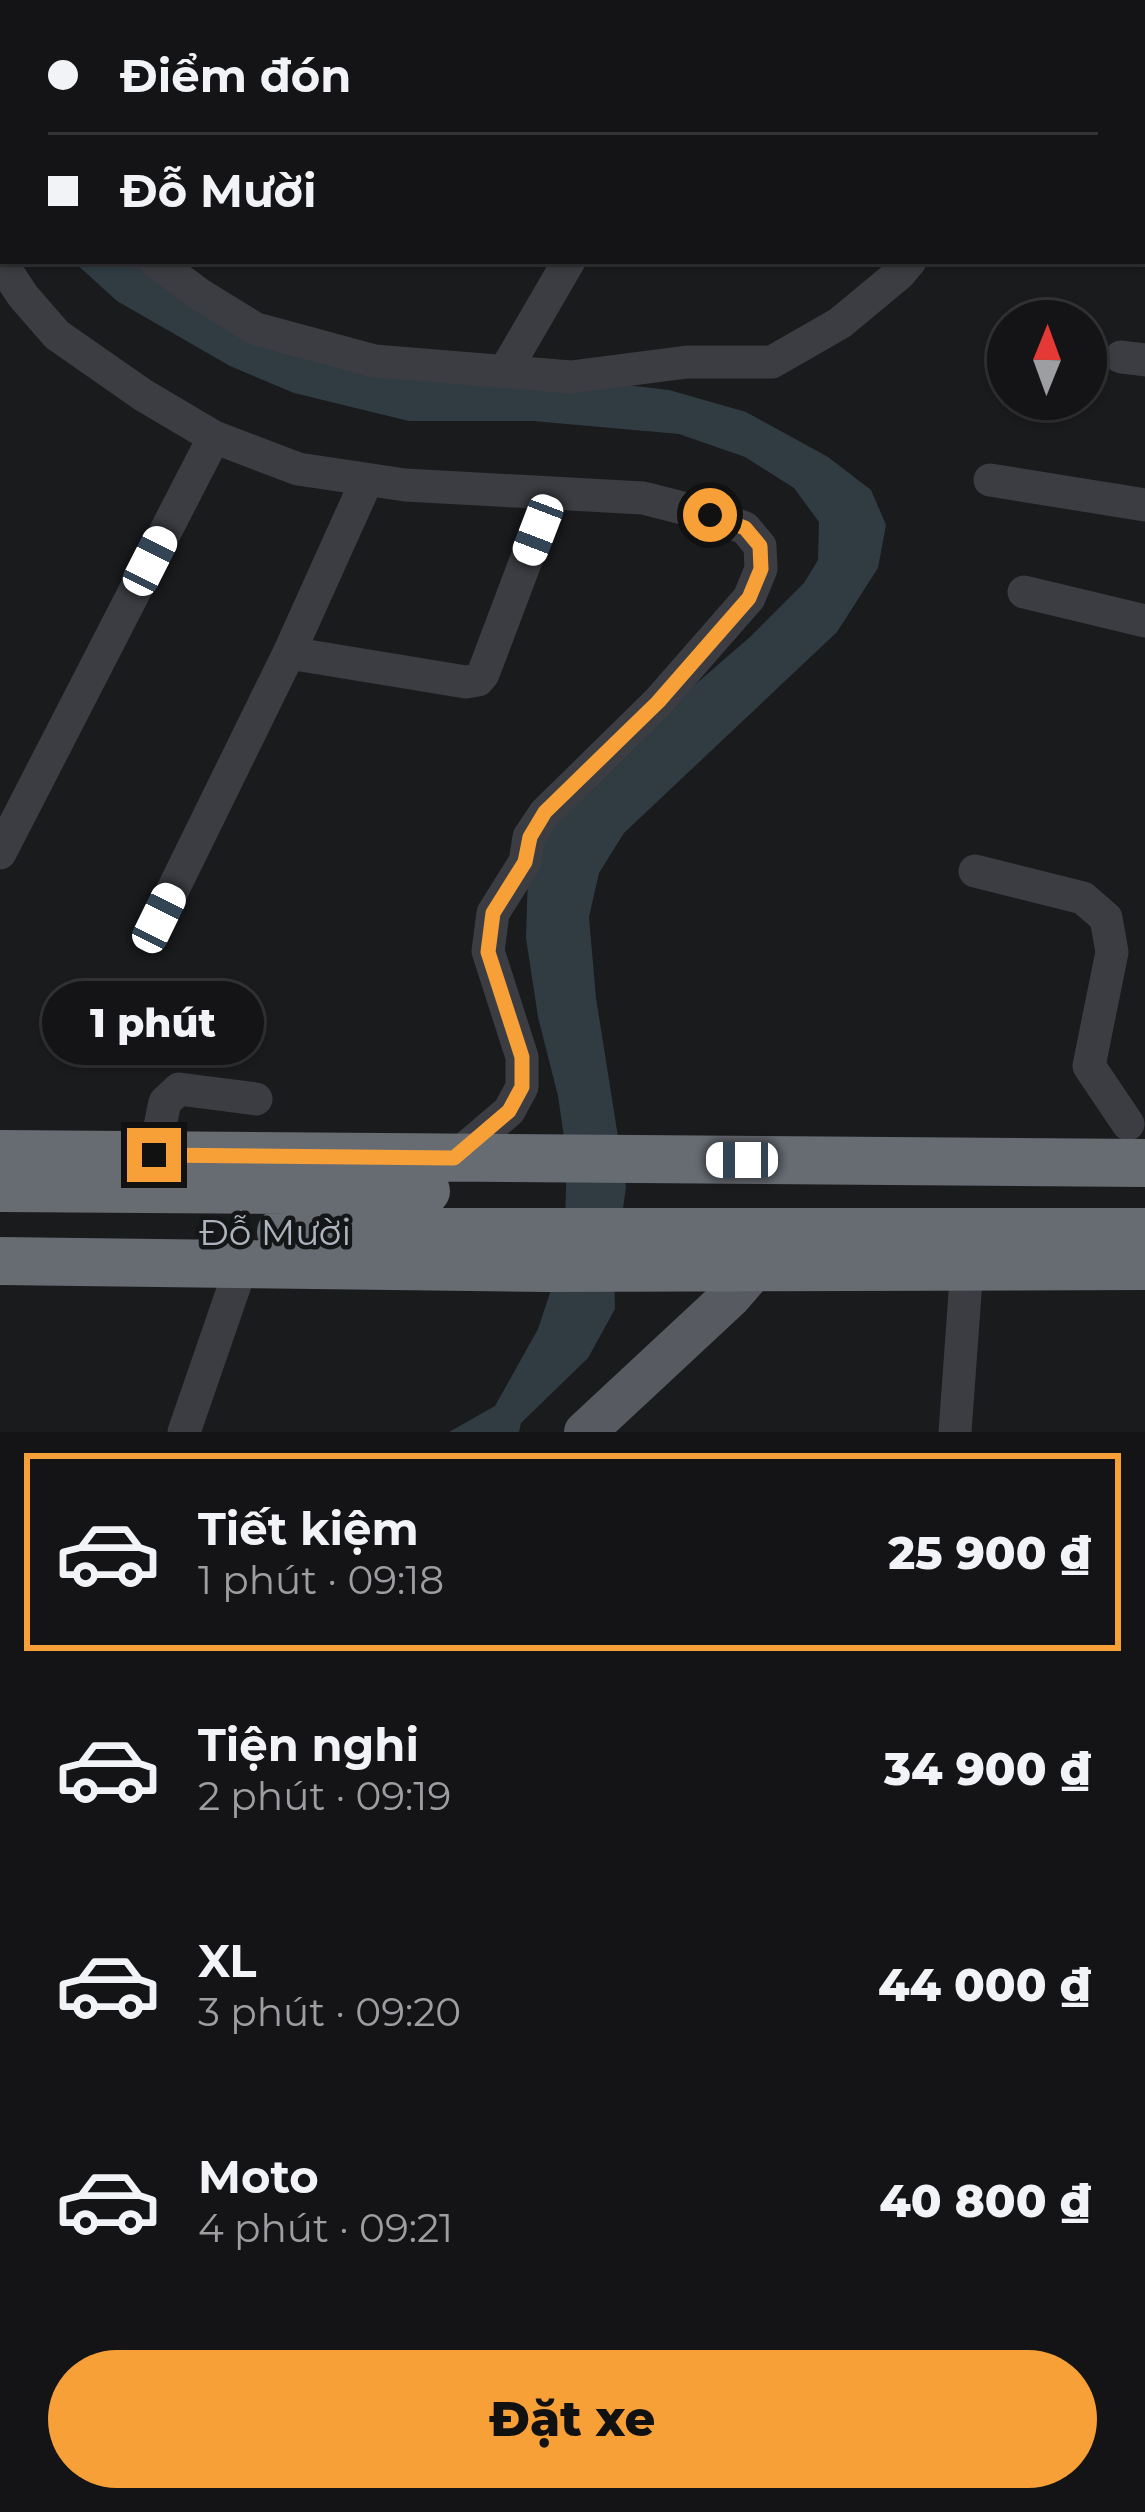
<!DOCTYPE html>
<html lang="vi">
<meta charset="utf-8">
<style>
:root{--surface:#141416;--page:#1d1d1f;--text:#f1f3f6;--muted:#9d9ea1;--line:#333335;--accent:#f8a038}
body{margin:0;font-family:Montserrat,sans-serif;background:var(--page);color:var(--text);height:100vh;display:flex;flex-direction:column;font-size:45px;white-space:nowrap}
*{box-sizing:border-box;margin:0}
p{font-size:39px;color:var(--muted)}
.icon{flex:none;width:66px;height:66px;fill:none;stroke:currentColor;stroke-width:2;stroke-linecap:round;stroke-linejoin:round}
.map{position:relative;height:1432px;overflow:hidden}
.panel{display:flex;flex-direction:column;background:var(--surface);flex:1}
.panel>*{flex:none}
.guide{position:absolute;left:0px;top:0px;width:1146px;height:264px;box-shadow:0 3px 9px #0004,0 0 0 3px var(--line);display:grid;align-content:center;height:264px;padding:0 48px;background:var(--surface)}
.needle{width:78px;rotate:1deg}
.controls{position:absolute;left:987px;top:300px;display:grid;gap:24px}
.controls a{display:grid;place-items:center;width:120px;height:120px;border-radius:50%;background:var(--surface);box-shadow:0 3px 9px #0004,0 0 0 3px var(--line);font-size:60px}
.end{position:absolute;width:54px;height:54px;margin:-27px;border:15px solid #f8a038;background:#111;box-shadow:0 0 0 6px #111}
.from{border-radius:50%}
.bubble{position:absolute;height:84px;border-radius:42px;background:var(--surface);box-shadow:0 3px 9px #0004,0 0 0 3px var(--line);font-size:39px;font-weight:800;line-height:84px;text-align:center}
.car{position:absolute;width:36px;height:72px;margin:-36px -18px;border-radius:15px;box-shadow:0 0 9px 3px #0007;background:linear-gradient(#fff 24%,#345 0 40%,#fff 0 76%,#345 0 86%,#fff 0)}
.guide b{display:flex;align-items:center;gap:42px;height:114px;font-size:45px}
.guide b+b{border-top:3px solid var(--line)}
.guide i{width:30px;height:30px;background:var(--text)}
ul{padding:21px 0 0;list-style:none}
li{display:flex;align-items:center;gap:36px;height:198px;margin:0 24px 18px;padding:0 24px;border:6px solid transparent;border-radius:0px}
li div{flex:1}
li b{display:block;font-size:45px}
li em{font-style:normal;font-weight:800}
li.active{border-color:var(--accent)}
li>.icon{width:108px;height:108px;stroke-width:1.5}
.action{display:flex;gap:24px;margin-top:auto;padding:24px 48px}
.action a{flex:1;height:138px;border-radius:72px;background:var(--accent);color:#111;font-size:48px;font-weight:800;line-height:138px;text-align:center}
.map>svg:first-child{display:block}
.water{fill:#303c42}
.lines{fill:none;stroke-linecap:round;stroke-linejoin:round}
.minor{stroke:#3b3d42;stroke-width:33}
.major{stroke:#575b61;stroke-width:42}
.highway{stroke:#676c73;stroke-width:48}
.route{stroke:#f8a038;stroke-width:15}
.labels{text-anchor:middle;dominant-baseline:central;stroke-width:9;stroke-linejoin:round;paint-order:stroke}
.street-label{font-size:36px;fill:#adb4bd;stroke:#151618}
</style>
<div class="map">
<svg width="1145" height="1432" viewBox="0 0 1145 1432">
<rect width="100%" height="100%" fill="#1a1b1d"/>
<!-- water -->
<path class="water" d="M0,0H3V183L0,179Z
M73,261H151L255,331L542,375L669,390L746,412L828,457L871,490L886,525L878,568L837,632L624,833L599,873L589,917L596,998L626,1187L614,1274L615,1309L588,1358L521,1423L519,1432H449L495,1406L538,1329L555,1278L565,1219L567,1158L558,1096L538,1017L526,938L528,874L557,804L750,637L804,583L818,560L819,522L794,488L745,457L679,434L533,421H409L294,393L230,366L117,301Z"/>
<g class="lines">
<!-- minor -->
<path class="minor" d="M36,0L37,3
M174,0L176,3
M407,0L408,3
M944,0L945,3
M530,3L536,0
M1143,109L1145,108
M0,261L23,296L57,335L143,395L214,437L298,469L405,485L643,498L710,515L745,528L760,546L761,569L749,598L658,702L545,813L529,837L525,862L493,913L488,951L522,1057V1087L509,1111L454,1158
M155,261L199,294L256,329L308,343L374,361L571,377L687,362H772L840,323L899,274L910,261
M1121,357L1145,360
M505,371L569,261
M990,480L1145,505
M1024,592L1145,621
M289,653L466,682L478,680L483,674L551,494
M0,853L214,437
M975,871L1083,898L1106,918L1112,952L1089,1066L1128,1124
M159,918L289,653L367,480
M154,1155L165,1102L179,1089L256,1099
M184,1432L242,1264
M955,1432L967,1266"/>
<!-- major -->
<path class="major" d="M585,1432L730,1297L756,1267L765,1243"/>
<!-- highway -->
<path class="highway" d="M0,1154L1145,1163
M0,1188L426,1191
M281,1232H1145
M0,1261L548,1268L1145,1266"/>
</g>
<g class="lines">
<!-- route -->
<path class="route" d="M154,1155L454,1158L509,1111L522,1087V1057L488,952L493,913L525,862L530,837L545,812L658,702L749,598L761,569L760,546L745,528L710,515"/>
</g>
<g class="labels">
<!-- street labels -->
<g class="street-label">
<text x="275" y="1232">Đỗ Mười</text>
</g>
</g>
</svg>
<div class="controls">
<a><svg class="needle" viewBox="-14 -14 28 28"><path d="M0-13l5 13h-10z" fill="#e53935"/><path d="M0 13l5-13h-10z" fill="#9d9ea1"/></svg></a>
</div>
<i class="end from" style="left:710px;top:515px"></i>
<i class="end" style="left:154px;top:1155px"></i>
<div class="bubble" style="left:42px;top:981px;width:222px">1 phút</div>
<i class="car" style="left:538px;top:530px;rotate:201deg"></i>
<i class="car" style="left:150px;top:561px;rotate:27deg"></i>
<i class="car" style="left:159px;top:918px;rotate:26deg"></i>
<i class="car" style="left:742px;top:1160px;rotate:270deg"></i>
<div class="guide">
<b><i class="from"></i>Điểm đón</b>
<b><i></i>Đỗ Mười</b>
</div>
</div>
<section class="panel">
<ul>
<li class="active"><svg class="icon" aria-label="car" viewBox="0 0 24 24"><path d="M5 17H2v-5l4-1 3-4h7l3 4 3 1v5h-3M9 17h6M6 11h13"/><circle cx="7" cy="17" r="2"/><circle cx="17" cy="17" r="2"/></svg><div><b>Tiết kiệm</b><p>1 phút · 09:18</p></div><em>25 900 ₫</em></li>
<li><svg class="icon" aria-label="car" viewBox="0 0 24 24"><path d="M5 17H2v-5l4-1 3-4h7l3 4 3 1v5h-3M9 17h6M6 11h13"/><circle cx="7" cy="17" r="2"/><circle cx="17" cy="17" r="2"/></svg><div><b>Tiện nghi</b><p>2 phút · 09:19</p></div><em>34 900 ₫</em></li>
<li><svg class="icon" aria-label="car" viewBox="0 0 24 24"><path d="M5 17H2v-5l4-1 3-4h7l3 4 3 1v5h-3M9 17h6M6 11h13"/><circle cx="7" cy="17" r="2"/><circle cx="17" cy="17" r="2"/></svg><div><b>XL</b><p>3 phút · 09:20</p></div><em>44 000 ₫</em></li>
<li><svg class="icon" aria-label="car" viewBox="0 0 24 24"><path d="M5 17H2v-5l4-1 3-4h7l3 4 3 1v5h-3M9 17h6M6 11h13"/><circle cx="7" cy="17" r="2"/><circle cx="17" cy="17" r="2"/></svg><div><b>Moto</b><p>4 phút · 09:21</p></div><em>40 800 ₫</em></li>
</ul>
<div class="action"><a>Đặt xe</a></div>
</section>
